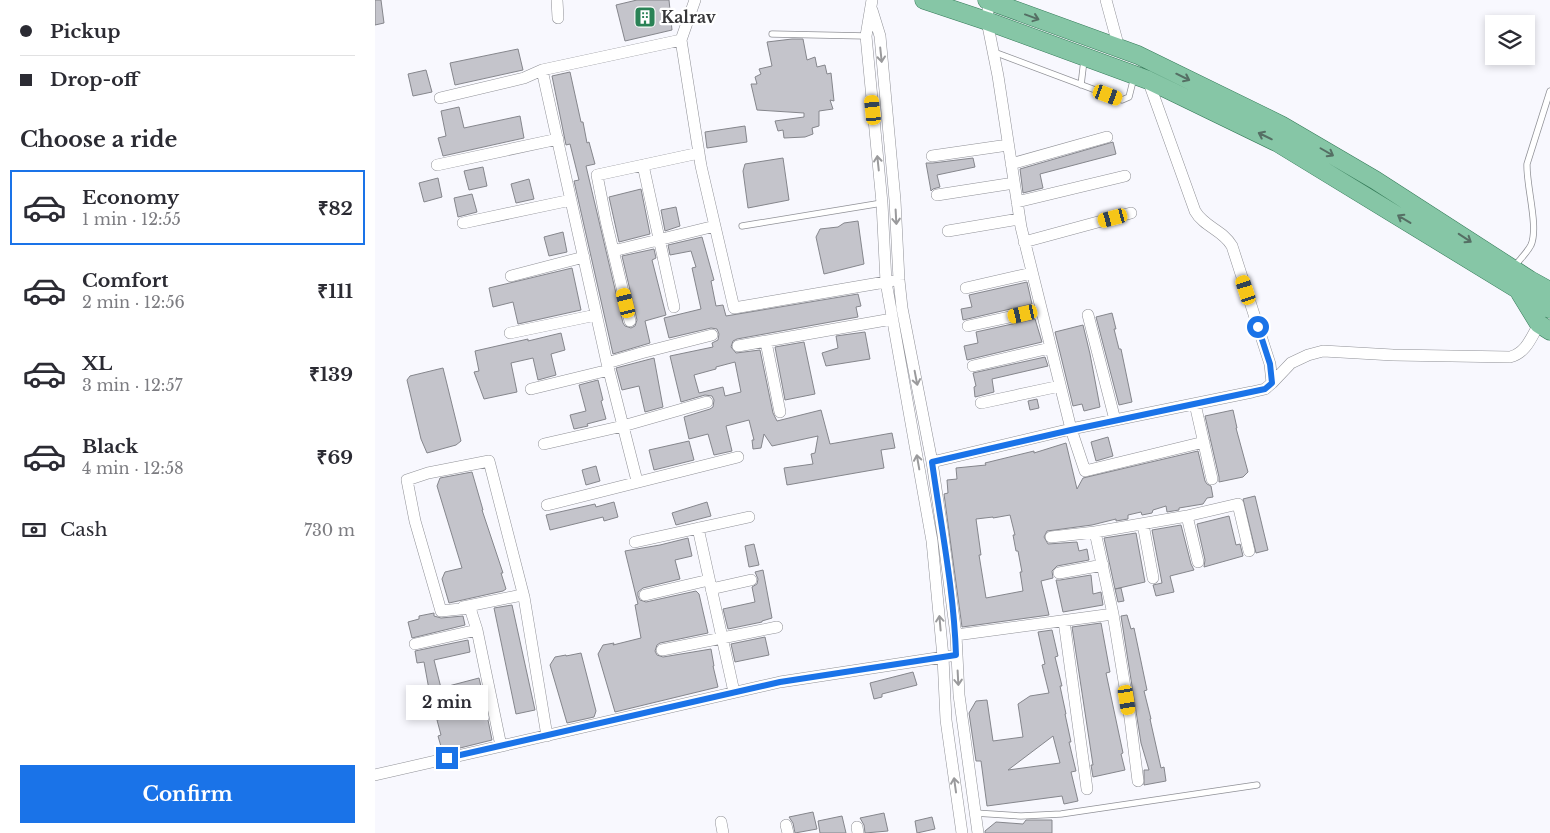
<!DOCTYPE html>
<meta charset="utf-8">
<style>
:root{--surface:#fff;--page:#f7f7f7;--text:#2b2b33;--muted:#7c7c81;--line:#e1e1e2;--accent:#1a73e8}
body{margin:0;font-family:"Libre Baskerville",serif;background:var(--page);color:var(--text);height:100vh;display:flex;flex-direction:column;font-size:19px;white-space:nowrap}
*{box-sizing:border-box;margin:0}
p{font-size:16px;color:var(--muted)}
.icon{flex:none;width:28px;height:28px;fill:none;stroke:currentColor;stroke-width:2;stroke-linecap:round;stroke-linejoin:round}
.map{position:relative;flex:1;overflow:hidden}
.sheet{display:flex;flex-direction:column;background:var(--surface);width:375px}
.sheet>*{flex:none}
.banner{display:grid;align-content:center;height:110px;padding:0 20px;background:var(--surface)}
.tools{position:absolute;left:1110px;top:15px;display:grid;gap:10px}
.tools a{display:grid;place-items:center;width:50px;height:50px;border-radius:0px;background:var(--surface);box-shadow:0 2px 8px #0003;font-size:25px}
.end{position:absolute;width:22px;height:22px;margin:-11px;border:6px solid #1a73e8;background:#fff;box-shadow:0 0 0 2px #fff}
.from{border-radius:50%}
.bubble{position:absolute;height:35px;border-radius:0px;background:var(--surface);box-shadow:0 2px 8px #0003;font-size:16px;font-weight:800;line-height:35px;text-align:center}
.car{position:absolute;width:15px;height:30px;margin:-15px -8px;border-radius:6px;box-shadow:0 0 4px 1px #0007;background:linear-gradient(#f5c518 24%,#345 0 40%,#f5c518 0 76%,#345 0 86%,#f5c518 0)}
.banner b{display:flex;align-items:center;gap:18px;height:48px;font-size:19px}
.banner b+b{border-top:1px solid var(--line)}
.banner i{width:12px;height:12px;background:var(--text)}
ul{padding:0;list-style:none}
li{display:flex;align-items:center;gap:15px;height:75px;margin:0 10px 8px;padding:0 10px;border:2px solid transparent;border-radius:0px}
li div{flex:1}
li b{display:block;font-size:19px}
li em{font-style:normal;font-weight:800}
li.on{border-color:var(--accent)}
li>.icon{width:45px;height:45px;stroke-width:1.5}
h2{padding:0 20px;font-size:22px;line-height:60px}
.pay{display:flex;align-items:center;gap:12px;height:55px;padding:0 20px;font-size:19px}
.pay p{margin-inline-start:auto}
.primary-button{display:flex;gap:10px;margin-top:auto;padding:10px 20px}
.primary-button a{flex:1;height:58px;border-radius:0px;background:var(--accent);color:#fff;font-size:20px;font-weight:800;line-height:58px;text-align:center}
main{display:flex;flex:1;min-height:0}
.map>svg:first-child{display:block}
.building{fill:#c4c4cb;stroke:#85868c;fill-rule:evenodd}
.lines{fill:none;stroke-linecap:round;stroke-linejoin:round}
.service-casing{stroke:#909197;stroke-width:7}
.minor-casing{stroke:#909197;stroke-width:12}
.primary-casing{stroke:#357b59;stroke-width:19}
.service{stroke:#fff;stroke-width:5.5}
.minor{stroke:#fff;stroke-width:11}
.primary{stroke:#86c6a6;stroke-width:18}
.oneway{stroke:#556f64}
.oneway2{stroke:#9a9a9c}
.route{stroke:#1a73e8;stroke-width:6}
.labels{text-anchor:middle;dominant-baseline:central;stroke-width:4.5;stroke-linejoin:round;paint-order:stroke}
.poi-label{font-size:16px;font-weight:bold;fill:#353538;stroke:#fff;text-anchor:start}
</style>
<main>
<section class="sheet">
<div class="banner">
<b><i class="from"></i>Pickup</b>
<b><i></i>Drop-off</b>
</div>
<h2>Choose a ride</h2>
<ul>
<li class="on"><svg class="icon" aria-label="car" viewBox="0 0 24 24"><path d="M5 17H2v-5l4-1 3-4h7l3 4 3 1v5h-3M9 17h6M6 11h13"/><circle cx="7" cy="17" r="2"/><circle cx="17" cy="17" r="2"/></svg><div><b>Economy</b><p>1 min · 12:55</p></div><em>₹82</em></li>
<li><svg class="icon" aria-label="car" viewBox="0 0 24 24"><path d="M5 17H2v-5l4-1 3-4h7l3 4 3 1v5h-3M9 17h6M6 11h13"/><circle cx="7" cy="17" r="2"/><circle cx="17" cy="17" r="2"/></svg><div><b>Comfort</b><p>2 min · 12:56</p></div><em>₹111</em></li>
<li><svg class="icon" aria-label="car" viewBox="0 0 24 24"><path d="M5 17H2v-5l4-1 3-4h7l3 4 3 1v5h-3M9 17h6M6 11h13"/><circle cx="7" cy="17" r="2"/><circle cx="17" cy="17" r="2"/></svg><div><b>XL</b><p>3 min · 12:57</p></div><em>₹139</em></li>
<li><svg class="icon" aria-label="car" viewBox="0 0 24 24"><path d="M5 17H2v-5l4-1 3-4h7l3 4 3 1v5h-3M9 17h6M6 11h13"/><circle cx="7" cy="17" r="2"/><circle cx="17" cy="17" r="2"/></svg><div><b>Black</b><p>4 min · 12:58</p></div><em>₹69</em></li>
</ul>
<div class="pay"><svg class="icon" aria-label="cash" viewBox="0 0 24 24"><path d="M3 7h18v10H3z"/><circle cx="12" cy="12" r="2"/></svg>Cash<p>730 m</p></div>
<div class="primary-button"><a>Confirm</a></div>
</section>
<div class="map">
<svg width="1175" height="833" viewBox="0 0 1175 833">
<rect width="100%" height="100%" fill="#f8f8fe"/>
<!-- building -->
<path class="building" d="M0,0H6L9,23L0,25Z
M262,0H294L297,30L250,41L241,5Z
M417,39H428L432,60L440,57L442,67L450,65L452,74L456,73L459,101L455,100L458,109L444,111V126L437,128L438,134L430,137L409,138L408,130L403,131L400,121L429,117V113L382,110L376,84H382L380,77L386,74L384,69L397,66L392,42Z
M143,49L148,70L80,85L75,63Z
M51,70L57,92L38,96L33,74Z
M195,72L206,122H208L212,143L214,142L220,164L211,166L248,323L250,326L256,328L260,326L262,320L247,256L279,249L281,258L277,260L291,315L270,321L275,343L238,354L199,181L204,180L195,144L191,145L177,76Z
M84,107L89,128L145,116L149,138L68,156L63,138L71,136L66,111Z
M370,126L372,142L332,148L330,132Z
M738,142L741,154L665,174L668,188L648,193L645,169Z
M408,158L414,200L373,208L368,171L370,164Z
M598,158L600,167L562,175L565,187L558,189L556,191L551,163H558Z
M108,167L112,186L94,190L89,171Z
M63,178L67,197L49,202L44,183Z
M154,179L159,199L141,203L136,184Z
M266,189L275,234L244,242L234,197Z
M97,194L102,212L83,217L79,198Z
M301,207L305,226L290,231L286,210Z
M483,221L489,264L449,274L441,237L445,229L463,227L469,223Z
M188,232L192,252L174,256L169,237Z
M327,237L339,280L336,281L341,306L348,305L351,316L483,294L486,306L481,307L483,317L362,339L358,341L356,347L361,353L385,350L398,413L402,421L446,410L455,444L517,433L520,448L506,450L509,468L412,485L409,468L438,464L436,454L440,453L443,436L397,446L389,434L386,448L378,449L377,440H379L374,420L351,426L357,451L339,455L333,434L314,439L309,417L335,409L338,407L339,400L337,396L330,395L306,402L295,356L338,347L337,343L343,340L344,334L342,329L336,328L294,338L289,318L326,309L317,268L321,267L316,251L295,255L293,245ZM360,362L366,392L350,396L348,387L324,393L319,375L341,369V367Z
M197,268L206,310L143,324L138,302L118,307L114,288Z
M652,282L657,304L588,320L586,309L597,307L594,295Z
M737,313L741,329H739L744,349H746L757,402L744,405L721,317Z
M660,319L667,342L592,360L589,346L603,343L601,332Z
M708,325L715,354L725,407L709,411L707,404L698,406L680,332Z
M490,332L495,359L451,366L447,353L463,348L461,336Z
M186,333L190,350L176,354L181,375L163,380L158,358L136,363L142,392L109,399L99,372L104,371L100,351L153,339V341Z
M429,342L440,394L410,400L400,347Z
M670,357L673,366L617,379L619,392L600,397L599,387L601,386L598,373Z
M279,358L288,407L270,412L264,386L247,390L241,368Z
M68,368L86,441L81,445L52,453L46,439L32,380L35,376Z
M223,380L228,400L226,401L231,419L212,424L213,426L199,429L195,415L211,411L204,385Z
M662,399L664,408L655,410L653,401Z
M858,410L862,428H861L873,472L868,477L844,482V477L830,416Z
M733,437L738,456L721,461L716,442Z
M314,441L319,460L279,470L274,450Z
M691,443L702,489L708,478L823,451L830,481L832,484L836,486L838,497L832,498L828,504L804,508V510L792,512L791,506L778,510L777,513L767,515L766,512L753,515V519L741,521V519L717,525L672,531L669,537L673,544L702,542L704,551L712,549L714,560L682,566L677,571L678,578L666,581L674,615L587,627L569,494L573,493L572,480L582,479L581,468L611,465L610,463L659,451V453ZM635,515L640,535H638L641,551H643L647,572H645L648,591L611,598L604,555H606L601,519L618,517V518Z
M221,466L225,481L211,485L207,470Z
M97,472L108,510H107L128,573H126L131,589L128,591L74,603L67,579L70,572L87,568L62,486L65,478Z
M880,496L893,550L881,553L868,499Z
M239,502L243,517L229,521L228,517L175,530L171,515L220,504L221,507Z
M332,502L336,516L301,525L297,513Z
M854,516L861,545L865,544L868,556L829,567L830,560L822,524Z
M806,525L816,564L819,570L795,576L799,592L781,596L778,585L787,583L777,530Z
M761,533L770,582L740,589L729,538Z
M313,538L317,556L300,560L305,579L268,588L263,592V596L265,600L271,602L321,591L324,594L333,633L285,643L282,645L280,651L282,655L288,657L336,649L339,666H338L343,687L240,712L223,654L228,645L239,643L238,645L266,638L260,605L263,604L250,551L285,545Z
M379,544L384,565L374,567L370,546Z
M388,570L397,618L387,621V622L353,629L348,609L380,602L377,587L382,584L383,579L380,572Z
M716,575L718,594L726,592L728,605L688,612L681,580H685Z
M746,588L749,601L743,602L740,589Z
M137,605L160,710L141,714L119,608Z
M59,613V616L66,618L88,616L90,625L37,638L33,622L44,619V616Z
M752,615L756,629L759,628L772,690L769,691L776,719H775L786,768L789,767L791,781L769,785V770H774L766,743L746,616Z
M726,623L735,672L731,673L748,753L746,754L750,770L718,777L716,765H718L697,627Z
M677,630L683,656L680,657L687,686H685L691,714H690L696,742H694L701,771L696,772L703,801L689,804L687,796L612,806L606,761H601L594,713L601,701L612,700L618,741L648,737L643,704L655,696L674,693L667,665L670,664L663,632ZM678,736L685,763L633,770Z
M390,637L394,655L360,662L356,644Z
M93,640L95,652L59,660L66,688L104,678L108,695L57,706L49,662L42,663L40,651Z
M206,653L221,711L219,717L192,723L175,665L180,657L191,655V656Z
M538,672L542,685L507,694V697L499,699L495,683Z
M111,710L117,740L77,750V748L67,750L63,736L66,735L62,720Z
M438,812L442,829L420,833L418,823L414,817Z
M509,813L513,831L490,833L489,825L485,818Z
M467,816L471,833H445L443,821Z
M557,817L560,829L542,833L540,821Z
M651,820H677V833H610V831L621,822L648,824Z"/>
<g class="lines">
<!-- service casing -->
<g class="service-casing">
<path id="service" d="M397,34L491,36
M619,52L747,100L754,97L759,77
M706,85L709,60
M367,226L507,203
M1139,267C1144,260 1152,253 1156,245C1164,227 1151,185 1152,164L1175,91
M600,813L646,816L686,814L882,785"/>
</g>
<!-- minor casing -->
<g class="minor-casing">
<path id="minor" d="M182,0L183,18
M497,0L491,36L507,203L511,282L557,541L568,657L571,720L587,833
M731,0L744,48
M497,10L505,36L520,200L524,280L527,308L557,462L568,535L581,635L584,695L603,833
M306,40L326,166L359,308L516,281
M773,80L820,211C829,227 848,230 857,246L895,364L897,383L890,389L877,392L696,429L710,471L829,442
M65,98L149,78L167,70
M557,156L633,145
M636,164L732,137
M62,165L183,139
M268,165L299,307
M562,195L639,183
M642,202L750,176
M88,223L196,200
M573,231L644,219
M649,242L756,213
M238,251L340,226
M136,276L209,257
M591,288L657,273
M713,315L740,420
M255,321L231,221L222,175L324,153
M593,326L666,310
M135,333L221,315
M391,342L405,412
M363,346L517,319
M232,363L266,353L337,335
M598,366L675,348
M897,383L916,363L933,355L948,351L1018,355L1135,357C1151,353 1156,338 1164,324
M156,389L234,370
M606,403L685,386
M820,404L837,479
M169,444L248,426L332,402
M557,462L696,429L646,227L623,76L612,21L614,1
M262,481L232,363L167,70L306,40L320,0
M172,505L363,457
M812,516L823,562
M768,524L778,578
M323,528L359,692
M676,537L720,532
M260,542L374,517
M684,573L728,565
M336,589L376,580
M270,595L334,580
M88,607L147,595
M738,614L720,532L812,516L863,504L874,551
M689,621L712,789
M581,635L738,614L755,718L763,781
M40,644L102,630
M287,650L402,627
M58,713L117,701
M126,746L102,630L95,608L66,611L40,521L32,480L53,473L114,461L149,597L172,736
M0,775L405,682L575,656
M346,822L348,833
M411,825L413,833
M482,827L483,833"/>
</g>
<!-- primary casing -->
<g class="primary-casing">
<path id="primary" d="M549,0L612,21L773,80L903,143L1175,309
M612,0L763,55L906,125L1000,180L1155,280L1175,291
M1145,293L1164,324L1175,331"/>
</g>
<!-- service -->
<use href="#service" class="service"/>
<!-- minor -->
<use href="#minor" class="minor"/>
<!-- primary -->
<use href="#primary" class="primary"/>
</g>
<!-- one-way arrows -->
<defs><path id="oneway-shaft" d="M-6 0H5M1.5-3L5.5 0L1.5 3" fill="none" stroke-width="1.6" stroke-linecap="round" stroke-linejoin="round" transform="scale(1.25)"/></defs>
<g class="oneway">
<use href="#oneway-shaft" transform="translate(657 17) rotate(20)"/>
<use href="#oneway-shaft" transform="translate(808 77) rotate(26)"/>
<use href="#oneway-shaft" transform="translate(890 136) rotate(-154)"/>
<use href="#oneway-shaft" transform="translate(952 152) rotate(30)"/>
<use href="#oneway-shaft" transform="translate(1029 219) rotate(-149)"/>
<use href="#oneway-shaft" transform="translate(1090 238) rotate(33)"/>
</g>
<g class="oneway2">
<use href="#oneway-shaft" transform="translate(506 55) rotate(84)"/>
<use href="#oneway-shaft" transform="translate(503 163) rotate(-96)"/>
<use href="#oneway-shaft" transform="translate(521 217) rotate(87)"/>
<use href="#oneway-shaft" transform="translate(541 378) rotate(79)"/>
<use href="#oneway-shaft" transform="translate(543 462) rotate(-100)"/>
<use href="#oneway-shaft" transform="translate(565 623) rotate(-95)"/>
<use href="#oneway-shaft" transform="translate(583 678) rotate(87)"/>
<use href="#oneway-shaft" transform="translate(580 785) rotate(-98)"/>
</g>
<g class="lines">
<!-- route -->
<path class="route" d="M72,758L405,682L581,655C579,591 566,526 557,462L696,430L890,389L897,383L895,364L883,327"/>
</g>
<!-- icons -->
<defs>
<g id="building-square" transform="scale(1.125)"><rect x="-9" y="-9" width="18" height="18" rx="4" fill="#2a8256" stroke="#fff"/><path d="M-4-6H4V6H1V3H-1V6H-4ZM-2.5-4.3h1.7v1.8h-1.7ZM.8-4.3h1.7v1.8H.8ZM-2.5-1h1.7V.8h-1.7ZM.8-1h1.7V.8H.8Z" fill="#fff"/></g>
</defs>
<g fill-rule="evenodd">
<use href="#building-square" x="270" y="17"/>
</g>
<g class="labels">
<!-- poi labels -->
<g class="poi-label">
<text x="286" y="17">Kalrav</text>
</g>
</g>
</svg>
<div class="tools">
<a><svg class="icon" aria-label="layers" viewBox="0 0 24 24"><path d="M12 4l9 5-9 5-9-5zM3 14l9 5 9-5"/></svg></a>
</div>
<i class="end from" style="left:883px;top:327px"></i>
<i class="end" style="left:72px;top:758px"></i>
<div class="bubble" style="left:31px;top:685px;width:82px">2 min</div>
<i class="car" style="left:733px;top:95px;rotate:110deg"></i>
<i class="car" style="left:498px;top:110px;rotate:354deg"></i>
<i class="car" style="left:738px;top:218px;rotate:255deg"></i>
<i class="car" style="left:871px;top:290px;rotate:342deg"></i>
<i class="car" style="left:251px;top:303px;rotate:346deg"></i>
<i class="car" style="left:648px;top:314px;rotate:257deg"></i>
<i class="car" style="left:752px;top:700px;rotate:171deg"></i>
</div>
</main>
